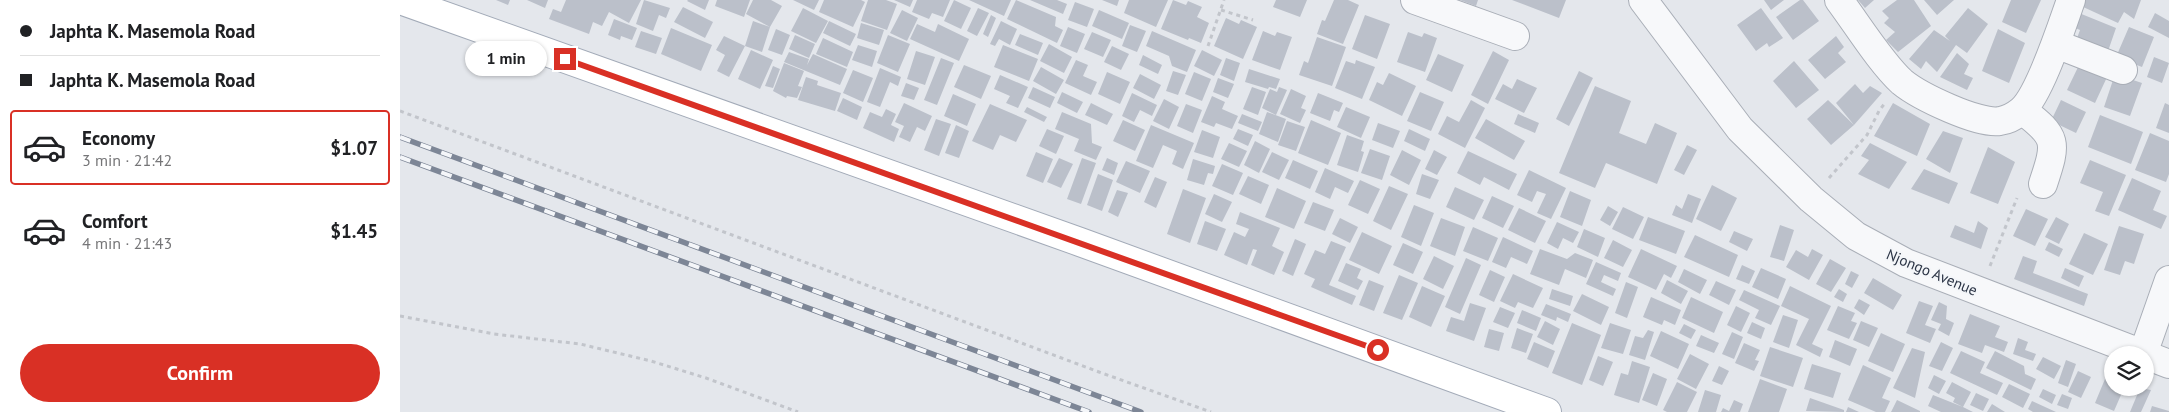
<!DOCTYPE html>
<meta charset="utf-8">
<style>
:root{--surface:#fff;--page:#f2f2f2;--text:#202124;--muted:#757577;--line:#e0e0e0;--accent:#d93025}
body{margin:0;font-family:"PT Sans",sans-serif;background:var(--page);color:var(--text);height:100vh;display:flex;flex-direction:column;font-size:19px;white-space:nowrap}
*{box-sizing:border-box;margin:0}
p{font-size:16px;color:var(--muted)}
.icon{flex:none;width:28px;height:28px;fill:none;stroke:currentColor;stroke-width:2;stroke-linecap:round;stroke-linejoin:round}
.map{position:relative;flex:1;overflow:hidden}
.side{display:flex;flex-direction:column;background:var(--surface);width:400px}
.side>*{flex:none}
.guide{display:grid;align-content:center;height:110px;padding:0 20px;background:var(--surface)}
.buttons{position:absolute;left:1704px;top:346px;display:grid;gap:10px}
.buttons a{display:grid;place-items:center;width:50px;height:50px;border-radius:50%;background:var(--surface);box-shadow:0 1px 4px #0004;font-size:25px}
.end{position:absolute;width:22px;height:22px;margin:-11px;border:6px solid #d93025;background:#fff;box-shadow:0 0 0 2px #fff}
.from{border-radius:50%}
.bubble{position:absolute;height:35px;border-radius:18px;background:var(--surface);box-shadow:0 1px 4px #0004;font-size:16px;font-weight:700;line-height:35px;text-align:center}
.guide b{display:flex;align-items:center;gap:18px;height:48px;font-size:19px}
.guide b+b{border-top:1px solid var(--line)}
.guide i{width:12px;height:12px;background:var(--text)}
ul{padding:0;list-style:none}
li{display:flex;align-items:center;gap:15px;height:75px;margin:0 10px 8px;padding:0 10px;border:2px solid transparent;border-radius:5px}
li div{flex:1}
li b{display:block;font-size:19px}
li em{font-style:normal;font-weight:700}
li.current{border-color:var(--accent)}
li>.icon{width:45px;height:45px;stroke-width:1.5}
.button{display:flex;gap:10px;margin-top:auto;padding:10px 20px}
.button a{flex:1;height:58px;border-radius:30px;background:var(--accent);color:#fff;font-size:20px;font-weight:700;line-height:58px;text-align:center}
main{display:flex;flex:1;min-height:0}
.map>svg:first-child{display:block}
.building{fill:#bbc0ca}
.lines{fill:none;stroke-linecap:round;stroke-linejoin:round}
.minor-casing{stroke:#a9aeb7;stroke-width:30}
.major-casing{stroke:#a3abb8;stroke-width:30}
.path{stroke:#c2c5cb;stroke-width:3;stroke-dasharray:4 4;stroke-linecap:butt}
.minor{stroke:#f7f8fa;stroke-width:28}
.major{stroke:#fff;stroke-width:28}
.rail-casing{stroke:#7d8696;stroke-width:5.5}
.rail{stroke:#f4f6f9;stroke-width:4;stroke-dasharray:11;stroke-linecap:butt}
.route{stroke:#d93025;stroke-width:6}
.labels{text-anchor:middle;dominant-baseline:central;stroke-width:4;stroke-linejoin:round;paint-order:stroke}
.street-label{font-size:15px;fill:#2b3445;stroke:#f4f6f9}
</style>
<main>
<section class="side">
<div class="guide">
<b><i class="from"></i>Japhta K. Masemola Road</b>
<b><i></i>Japhta K. Masemola Road</b>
</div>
<ul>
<li class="current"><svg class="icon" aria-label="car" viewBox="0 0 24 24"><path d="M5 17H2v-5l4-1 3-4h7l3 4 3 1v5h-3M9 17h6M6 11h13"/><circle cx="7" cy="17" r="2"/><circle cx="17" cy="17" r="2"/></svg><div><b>Economy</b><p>3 min · 21:42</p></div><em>$1.07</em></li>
<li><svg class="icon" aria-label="car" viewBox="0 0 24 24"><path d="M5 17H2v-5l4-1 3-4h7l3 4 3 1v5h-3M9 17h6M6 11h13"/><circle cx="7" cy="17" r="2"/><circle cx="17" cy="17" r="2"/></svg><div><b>Comfort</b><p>4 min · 21:43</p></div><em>$1.45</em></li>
</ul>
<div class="button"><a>Confirm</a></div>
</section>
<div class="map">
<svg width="1769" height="412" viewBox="0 0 1769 412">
<rect width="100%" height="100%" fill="#e4e7ec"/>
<!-- building -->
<path class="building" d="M96,0H110L108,5Z
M127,0H148L145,8Z
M166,0H241L229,23L209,12L202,26L193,22L189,34L149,19L153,9L161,12Z
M244,0L270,8L266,18L259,15L253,31L236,24Z
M288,0H309L305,10L287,1Z
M317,0H350L344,17L315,6Z
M353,0H371L382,6L370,27L362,52L345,46L353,21L370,27L346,14Z
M393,0H419L414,10Z
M424,0H461L465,2L453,27L419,12Z
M468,0H486L497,4L487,30L461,21Z
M494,0H513L510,7Z
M517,0H550L543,17L532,13L529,19L512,12Z
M554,0L571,8L561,29L544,21Z
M569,0H611L604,16Z
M616,0L656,17L655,26L663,30L657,43L607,19Z
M630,0H657L667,4L663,14Z
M702,0H719L717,6Z
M729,0H768L756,27L724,13Z
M773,0L786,5L788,1L802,7L797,17L809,23L801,43L789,38L788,40L761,29Z
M876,0H907L900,17L873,7Z
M934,0H948L959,5L943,44L917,34L922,20L925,21Z
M1060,0H1078L1076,6Z
M1112,0H1166L1159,18Z
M1364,0H1384L1371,10Z
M1400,0H1403L1419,21L1393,40L1376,17Z
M1458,0H1474L1465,8Z
M1497,0H1514L1531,26L1498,52L1486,40L1495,32L1484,23L1489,18L1482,11Z
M1524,0H1554L1537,15Z
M1611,0H1641L1626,33L1602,22Z
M1683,0H1741L1734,19L1724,12L1718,23L1681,6Z
M675,2L694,9L687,27L668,20Z
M283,7L313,22L305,38L274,22Z
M403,8L428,21L416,43L391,31Z
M578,8L589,13L577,36L567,31Z
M1361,8L1383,38L1369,47L1367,43L1356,51L1337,25Z
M1568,8L1588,24L1567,53L1556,45L1537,72L1526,61L1521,69L1509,59L1534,30L1550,41L1545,36Z
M502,10L518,18L507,41L490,33Z
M699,10L729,23L722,39L692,26Z
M1679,13L1716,28L1707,54L1676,41L1680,30L1673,27Z
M1755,13L1769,21V38L1748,27Z
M591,15L596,18L588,37L583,34Z
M965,15L990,24L977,59L952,49Z
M826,18L839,24L841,20L857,27L843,59L814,46Z
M214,19L237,28L232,40L221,36L220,40L208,35Z
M429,21L456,34L450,46L423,33Z
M601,21L617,29L610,45L599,39L595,46L590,44Z
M461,23L484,30L479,45L457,38Z
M517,24L535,32L538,24L569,39L559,61L510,39Z
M730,25L746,31L737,52L722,46Z
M668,27L685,34L677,53L660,46Z
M1729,27L1754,37L1742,67L1716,57Z
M271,28L312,45L301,71L261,54Z
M376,29L390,35L382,55L368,50Z
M1598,29L1625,43L1609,83L1582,71Z
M241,31L262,38L256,54L235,47Z
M752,31L796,50L787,72L772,66L769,56L746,46Z
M863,31L875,36L877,32L892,37L880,70L852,60Z
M692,32L711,40L703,57L684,49Z
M1008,32L1022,37L1024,33L1037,38L1025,72L997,62Z
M620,34L643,43L638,55L615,45Z
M395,35L415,44L409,58L389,49Z
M488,35L510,44L498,72L477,63Z
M324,36L345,46L329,77L317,71L325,55L316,50Z
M1436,36L1444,47L1438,53L1446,62L1425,79L1408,60Z
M917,37L946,47L932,86L899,75L904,61L908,63Z
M423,38L453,52L447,67L416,54Z
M649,44L672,57L664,73L640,61Z
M458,45L477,51L472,67L452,60Z
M603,45L638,59L629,81L594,67Z
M712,46L729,54L721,70L704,62Z
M351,50L373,60L360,89L338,79Z
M802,50L822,60L814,76L794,66Z
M516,51L535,57L525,85L507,79Z
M1093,51L1109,60L1088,104L1071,95Z
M389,52L409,59L407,65L413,54L447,69L440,85L384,62Z
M1557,53L1569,64L1564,74L1573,78L1567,90L1540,77Z
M1038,54L1064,65L1052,92L1026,80Z
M743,55L762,65L758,74L739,65Z
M1754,57L1769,63L1762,83L1747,77Z
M541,58L554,63L537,105L524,100Z
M826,58L840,63L834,81L820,75Z
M676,60L688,65L683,76L697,82L691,95L665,83Z
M956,60L975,67L962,99L935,88L946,61L955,64Z
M1394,61L1419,90L1396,108L1373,81Z
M384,63L404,71L398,86L402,87L397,98L387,96L386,98L373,91Z
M1680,63L1708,75L1695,103L1667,90Z
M564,65L591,76L581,99L554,87Z
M373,66L380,69L373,88L365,86Z
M641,67L664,80L656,94L633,81Z
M480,68L501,77L498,86L490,82L480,107L467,102Z
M849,69L880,79L876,89L869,87L868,89L845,82Z
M453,70L473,78L463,102L443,93Z
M773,71L786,75L778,95L766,91Z
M1179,71L1193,78L1169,126L1156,119Z
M707,72L730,82L720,104L698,94Z
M794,72L811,79L802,101L785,94Z
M989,73L1016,86L1002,116L969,100L977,82L983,85Z
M740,74L761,85L754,99L733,88Z
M1715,74L1742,83L1730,116L1704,107Z
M600,75L628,87L618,108L606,103L610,96L594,89Z
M406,77L418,81L417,85L441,93L435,111L398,100Z
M818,78L834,84L828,98L813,92Z
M1117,79L1137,88L1124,113L1095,99L1103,84L1112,89Z
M506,83L519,88L514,100L501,96Z
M1455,84L1463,93L1470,86L1482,93L1454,125L1431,145L1407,119L1428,100L1454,125L1436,103Z
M1195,86L1231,101L1219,133L1246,144L1255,123L1277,133L1257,184L1206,163L1195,188L1159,173Z
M633,87L655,97L650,108L628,98Z
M852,87L866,92L858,115L843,109Z
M879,87L887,90L876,115L862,108L870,89L877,92Z
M891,89L906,96L901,108L906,110L900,123L880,114Z
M662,92L683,102L677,113L657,103Z
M1020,92L1044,102L1031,131L1007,121Z
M732,93L757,105L752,116L740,110L734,122L722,116Z
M918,93L943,103L939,112L934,110L930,121L910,113Z
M553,94L576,104L567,126L544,116Z
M812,96L825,102L822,109L838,116L832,129L816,123L814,127L801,122Z
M443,98L462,107L457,120L437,111Z
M764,99L779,107L769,129L753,121Z
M1071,100L1085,108L1065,148L1038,134L1047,116L1059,122Z
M1661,100L1686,112L1676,133L1651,121Z
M504,103L532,116L525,131L517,127L510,142L499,137L504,126L495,122Z
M691,103L713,114L707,125L685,115Z
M1493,103L1530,124L1517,156L1474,136Z
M1765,103L1769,105V133L1756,128Z
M590,104L627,120L616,142L600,135L593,150L572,141Z
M786,104L802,110L793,133L777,126Z
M627,107L647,117L644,122L624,112Z
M946,107L970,117L961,138L937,127Z
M486,109L496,114L491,125L499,129L494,142L463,128L470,112L482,117Z
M662,112L691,124L692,143L702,147L696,160L674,151L679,139L655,129Z
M867,112L886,119L878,142L859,134Z
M842,114L862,122L858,131L838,123Z
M1118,114L1139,123L1135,133L1114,124Z
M1700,115L1743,132L1731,164L1688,147Z
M536,119L551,124L539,156L524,150Z
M1086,119L1125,141L1114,160L1075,138Z
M723,120L745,130L735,151L713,141Z
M911,120L941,133L928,165L898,153Z
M887,121L905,127L896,151L878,145Z
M978,123L1000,131L993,148L972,140Z
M556,125L569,131L559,158L545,153Z
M751,125L794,143L783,169L772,164L777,151L763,145L753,168L736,161Z
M647,129L664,136L656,154L639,146Z
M838,129L853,135L848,146L833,139Z
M1009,129L1030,139L1025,151L1004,141Z
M802,130L820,137L813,158L794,152Z
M1543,131L1563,138L1550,173L1526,159Z
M1750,133L1769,141V174L1766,182L1735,170Z
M947,135L964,141L961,151L964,152L958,172L937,165Z
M855,141L870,149L859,173L844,165Z
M829,143L847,151L839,167L821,159Z
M1470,143L1507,162L1489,189L1458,174L1469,160L1461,156Z
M1287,145L1297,150L1284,175L1274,170Z
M1588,147L1615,162L1598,204L1570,193Z
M970,149L990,156L982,180L961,173Z
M1002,150L1021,160L1009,185L990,175Z
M1034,150L1047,157L1037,175L1025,169Z
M1068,151L1117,174L1109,190L1084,177L1080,185L1057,173Z
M636,152L653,159L643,183L626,176Z
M872,152L889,160L879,180L862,172Z
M659,158L673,164L661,188L647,182Z
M682,158L696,163L681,204L667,199Z
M707,158L718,163L714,175L702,170Z
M793,159L815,166L813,174L808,173L804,185L787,180Z
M893,160L918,171L910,189L885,178Z
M1690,160L1726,175L1709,216L1695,211L1703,192L1680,183Z
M726,161L750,171L740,193L716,182Z
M822,164L843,173L833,195L812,186Z
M925,168L954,181L948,193L935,187L930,199L915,192Z
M1524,169L1558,183L1549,204L1511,189Z
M1129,170L1166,188L1151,219L1137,213L1146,194L1137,191L1132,202L1117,195Z
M698,174L713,180L702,211L687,205Z
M1022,174L1039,180L1030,199L1016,194Z
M848,176L869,185L861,204L839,194Z
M755,177L767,182L756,208L744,202Z
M1732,178L1761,191L1753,210L1767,216L1761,229L1718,210Z
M960,180L980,189L968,214L948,205Z
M1312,185L1337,198L1321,231L1296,219Z
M989,186L1008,194L991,230L973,221Z
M1055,187L1084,200L1074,220L1046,207Z
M877,188L906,201L894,229L865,217Z
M783,189L806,198L790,243L767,234Z
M717,190L728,193L718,217L708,212Z
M1170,191L1191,200L1182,226L1160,217Z
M814,194L832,202L822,222L805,214Z
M1288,194L1301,199L1292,223L1272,215L1276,205L1282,209Z
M1092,196L1114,206L1103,228L1082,218Z
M913,202L934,210L925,231L904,223Z
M1014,205L1034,213L1021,246L1001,237Z
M1208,206L1218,212L1210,226L1200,220Z
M1223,207L1244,217L1233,239L1212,229Z
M1119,208L1146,221L1135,243L1108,230Z
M1626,209L1648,219L1635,246L1613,236Z
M840,212L880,228L872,246L884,252L874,275L851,265L857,250L853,249L847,265L824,255L834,232L845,237L849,229L836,224Z
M1248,217L1285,231L1276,254L1239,240Z
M1656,217L1669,224L1659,244L1645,237Z
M940,218L958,227L950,243L932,234Z
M1041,218L1065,227L1055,256L1030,246Z
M805,221L826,229L817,251L797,244Z
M1578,221L1588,228L1581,249L1550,237L1555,225L1574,233Z
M1157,222L1179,232L1173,243L1163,238L1158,249L1147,243Z
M1380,225L1394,230L1384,261L1370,257Z
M1719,226L1744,234L1734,264L1725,261L1720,275L1704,270Z
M1073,227L1098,238L1088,261L1063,251Z
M1184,229L1205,238L1198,257L1177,247Z
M1334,231L1353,239L1347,251L1329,242Z
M962,232L992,246L979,274L949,260Z
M1684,233L1708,244L1693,275L1669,264Z
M1295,235L1338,255L1329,277L1284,257Z
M1103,237L1133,251L1127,264L1111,257L1106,268L1092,262Z
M895,239L906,244L893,276L882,271Z
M1213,240L1232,250L1223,267L1204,258Z
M931,241L946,247L929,285L956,296L952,305L911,287L915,279L904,274L915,250L925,254Z
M1649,242L1663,249L1659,257L1645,250Z
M1003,243L1023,252L1013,274L993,265Z
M1140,249L1167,259L1175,253L1193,260L1186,278L1165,269L1159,285L1130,274Z
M1241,249L1277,266L1271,278L1264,274L1256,290L1228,277Z
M1412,249L1423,255L1409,280L1386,267L1396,250L1408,257Z
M1034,256L1054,266L1043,289L1023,279Z
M1623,256L1637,261L1633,273L1688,294L1684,306L1614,279Z
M1066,258L1081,265L1060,314L1045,307Z
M1430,259L1446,268L1431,292L1416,284Z
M1196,262L1221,273L1218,281L1204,275L1201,282L1216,289L1213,296L1186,284Z
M946,263L961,269L957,278L963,281L958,290L938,281Z
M1342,265L1355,271L1349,284L1336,279Z
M1361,268L1386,279L1378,299L1352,287Z
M1665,268L1684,276L1679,287L1661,278Z
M1284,269L1307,280L1300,294L1278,282Z
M1090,270L1105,277L1094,302L1079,295Z
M1451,271L1459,275L1452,288L1445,284Z
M1113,274L1143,288L1133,308L1118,302L1115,308L1100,301Z
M999,275L1018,283L1002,320L983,313Z
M1473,278L1502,295L1493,310L1464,293Z
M969,280L984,286L974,311L959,305Z
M1267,280L1288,291L1281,304L1261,293Z
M1316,281L1336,290L1329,305L1309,295Z
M1226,282L1238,287L1227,318L1215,313Z
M1022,286L1045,296L1031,327L1009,317Z
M1390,286L1431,306L1412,344L1423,349L1420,357L1396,345L1409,319L1381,306Z
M1152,289L1173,296L1170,306L1149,299Z
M1439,289L1447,294L1443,302L1434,297Z
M1344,290L1380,306L1371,325L1355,318L1359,310L1339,300Z
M1182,294L1209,307L1201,325L1173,311Z
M1251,297L1281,310L1275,325L1264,320L1262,325L1243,317Z
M1291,297L1323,312L1314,333L1282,318Z
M1459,299L1470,305L1464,315L1454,308Z
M1519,301L1533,306L1525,325L1536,329L1530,343L1506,333Z
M1539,302L1547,306L1546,319L1554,323L1549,336L1538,330L1541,324L1531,320Z
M1070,303L1086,308L1074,341L1046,331L1051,317L1064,321Z
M1146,304L1171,314L1168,322L1157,317L1156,321L1141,315Z
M1336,306L1350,313L1341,332L1327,325Z
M1438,306L1455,313L1451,321L1457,323L1449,339L1427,330Z
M1100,307L1115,313L1108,328L1093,322Z
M1122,310L1141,318L1136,331L1117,323Z
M1570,314L1600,326L1595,337L1608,342L1604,352L1585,345L1582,353L1558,344Z
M1383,315L1398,320L1389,348L1373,342Z
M1145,321L1160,329L1153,345L1137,337Z
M1461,321L1478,328L1469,347L1453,340Z
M1352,322L1365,328L1361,339L1347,333Z
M1172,323L1201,335L1182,385L1152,373Z
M1210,323L1231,330L1223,354L1201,348Z
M1284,324L1296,330L1291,339L1279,333Z
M1117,328L1133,334L1126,353L1111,348Z
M1089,329L1104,333L1099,351L1084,347Z
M1248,330L1254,332L1245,360L1229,355L1235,336L1243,338Z
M1261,331L1289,344L1278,369L1250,356Z
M1332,332L1343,337L1334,359L1322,354Z
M1481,333L1505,344L1493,372L1468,361Z
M1301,335L1319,343L1314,353L1296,346Z
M1618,338L1628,342L1625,350L1636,354L1633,361L1613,354Z
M1435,340L1457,349L1450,366L1429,357Z
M1134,342L1155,351L1148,368L1127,359Z
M1541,342L1553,348L1542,371L1529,366Z
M1344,343L1360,350L1355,360L1359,361L1354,371L1335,363Z
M1370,347L1403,358L1393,387L1360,376Z
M1512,348L1525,352L1515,398L1493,388Z
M1561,351L1585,362L1580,373L1603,383L1597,395L1550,373Z
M1595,351L1624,366L1625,374L1636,379L1631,390L1586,368Z
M1290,354L1309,364L1296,389L1277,379Z
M1198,356L1213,362L1203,386L1189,380Z
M1643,357L1661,366L1654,379L1636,369Z
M1666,360L1676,364L1668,387L1658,383Z
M1232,361L1250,367L1239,403L1214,395L1221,373L1228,375Z
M1412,364L1441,373L1433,398L1404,389Z
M1463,365L1491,378L1482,398L1490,401L1485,412H1476L1448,400Z
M1319,366L1329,371L1322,385L1312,381Z
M1678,371L1691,377L1681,398L1668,392Z
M1253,373L1267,379L1257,406L1242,400Z
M1534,375L1546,381L1539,394L1528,388Z
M1360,379L1387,389L1379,412H1348Z
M1705,379L1712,382V388H1724L1714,411L1695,403Z
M1277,382L1297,392L1287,412H1267L1263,410Z
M1552,382L1571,392L1563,407L1553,402L1555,398L1546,393Z
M1609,384L1630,394L1623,408L1602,397Z
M1740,388L1751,390L1741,412H1730Z
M1643,389L1656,395L1652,404L1639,397Z
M1305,390L1321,395L1316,412H1298Z
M1576,393L1589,399L1583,411L1570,405Z
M1662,394L1672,398L1668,409L1657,405Z
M1533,395L1563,407L1573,412H1541L1528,406Z
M1410,398L1444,410V412L1406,411Z
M1334,400L1343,404L1340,412H1321L1323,408L1329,411Z
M1497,400L1520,411V412H1491Z
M1632,401L1656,412H1633L1628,409Z
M1592,404L1605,412H1587Z
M1752,406L1769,411V412H1750Z
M1448,407L1459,412H1446Z"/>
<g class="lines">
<!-- minor casing -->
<g class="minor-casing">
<path id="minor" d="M1015,0L1115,36
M1243,0L1340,129L1411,199L1456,236L1506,263L1769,364
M1439,0C1457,24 1481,63 1502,82C1519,96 1579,125 1600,121C1607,120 1616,115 1621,111C1640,95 1662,25 1671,0
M1656,44L1723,70
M1622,110C1658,137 1657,142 1643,184
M1743,354L1769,280"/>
</g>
<!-- major casing -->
<g class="major-casing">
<path id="major" d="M0,0L680,242L1147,412"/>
</g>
<!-- path -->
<path class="path" d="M821,10L853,20
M808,46L824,0
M0,111L699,372L811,412
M1429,178L1467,135L1479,111L1485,103
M1590,266L1617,198
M0,316L94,334L180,344L251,361L306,378L398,412"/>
<!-- minor -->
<use href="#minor" class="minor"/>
<!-- major -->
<use href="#major" class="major"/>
<!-- rail casing -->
<g class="rail-casing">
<path id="rail" d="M0,137L741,412
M0,157L689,412"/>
</g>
<!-- rail -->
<use href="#rail" class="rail"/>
</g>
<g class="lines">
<!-- route -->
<path class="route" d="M165,59L978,350"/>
</g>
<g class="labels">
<!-- street labels -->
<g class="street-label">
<text transform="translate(1532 272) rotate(23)">Njongo Avenue</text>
</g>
</g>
</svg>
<div class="buttons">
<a><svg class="icon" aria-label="layers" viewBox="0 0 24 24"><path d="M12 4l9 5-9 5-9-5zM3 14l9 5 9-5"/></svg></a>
</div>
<i class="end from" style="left:978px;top:350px"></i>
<i class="end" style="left:165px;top:59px"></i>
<div class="bubble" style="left:65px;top:41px;width:82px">1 min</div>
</div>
</main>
